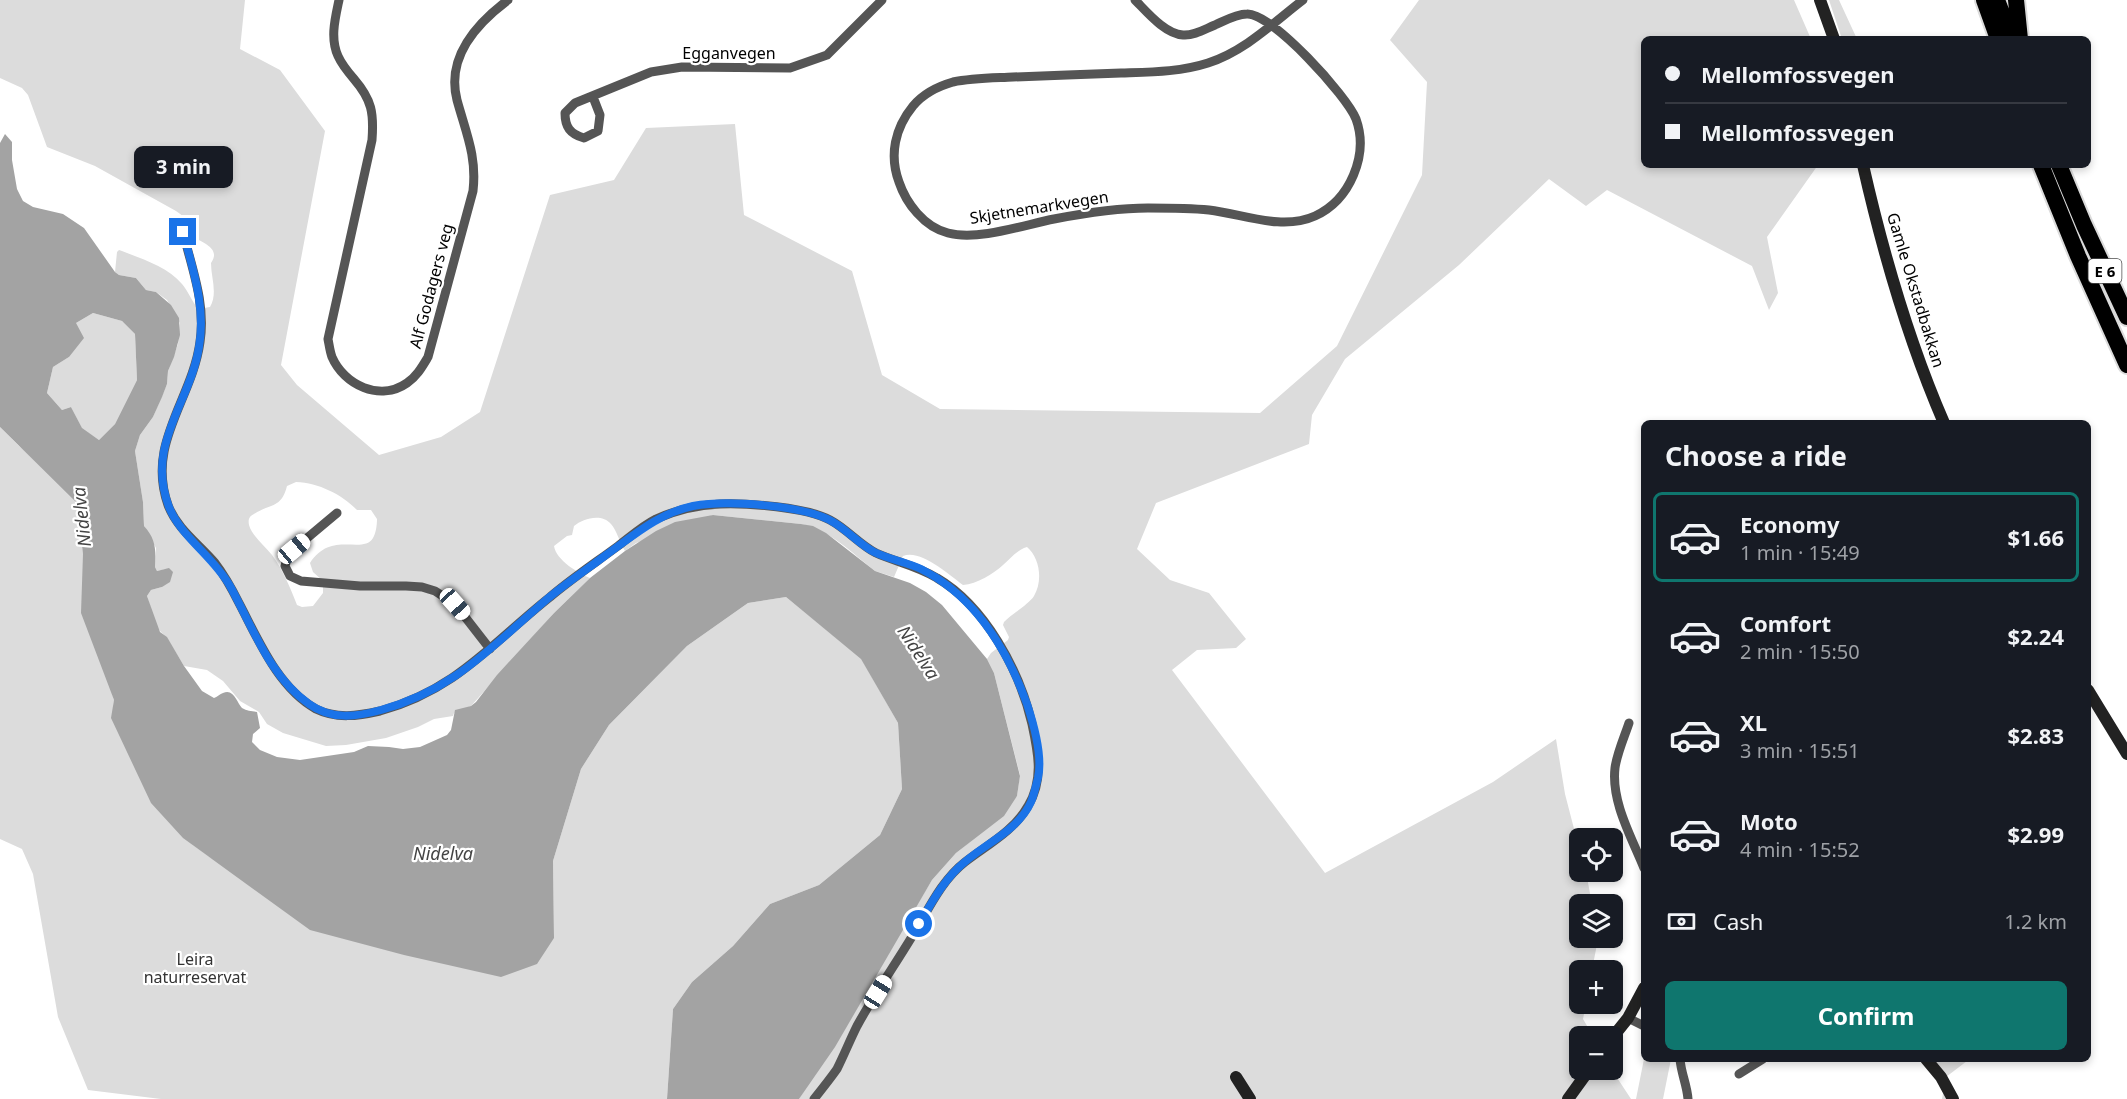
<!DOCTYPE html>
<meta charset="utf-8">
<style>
:root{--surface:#171b24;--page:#20242c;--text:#f1f3f6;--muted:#9ea1a6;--line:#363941;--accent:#0f766e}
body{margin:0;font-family:"Noto Sans",sans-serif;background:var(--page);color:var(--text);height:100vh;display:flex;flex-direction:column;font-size:22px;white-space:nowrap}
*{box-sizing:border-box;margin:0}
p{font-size:20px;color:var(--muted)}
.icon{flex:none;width:33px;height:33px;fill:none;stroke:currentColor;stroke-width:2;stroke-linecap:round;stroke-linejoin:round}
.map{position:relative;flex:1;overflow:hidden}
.drawer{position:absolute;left:1641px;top:420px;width:450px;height:642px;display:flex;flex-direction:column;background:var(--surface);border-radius:9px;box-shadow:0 3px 9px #0003}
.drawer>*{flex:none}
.banner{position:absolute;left:1641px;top:36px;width:450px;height:132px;border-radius:9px;box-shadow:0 3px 9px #0003;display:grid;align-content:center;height:132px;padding:0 24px;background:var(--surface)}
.tools{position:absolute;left:1569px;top:828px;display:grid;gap:12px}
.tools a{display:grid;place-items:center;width:54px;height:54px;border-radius:9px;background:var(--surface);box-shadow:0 3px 9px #0003;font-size:30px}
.end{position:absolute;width:27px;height:27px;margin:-14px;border:8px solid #1a73e8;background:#fff;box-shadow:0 0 0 3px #fff}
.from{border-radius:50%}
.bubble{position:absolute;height:42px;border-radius:9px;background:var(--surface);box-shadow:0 3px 9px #0003;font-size:20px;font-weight:700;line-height:42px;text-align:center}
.car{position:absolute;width:18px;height:36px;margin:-18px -9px;border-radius:8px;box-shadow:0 0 4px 2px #0007;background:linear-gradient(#fff 24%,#345 0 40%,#fff 0 76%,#345 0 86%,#fff 0)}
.banner b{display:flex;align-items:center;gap:21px;height:57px;font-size:22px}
.banner b+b{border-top:2px solid var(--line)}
.banner i{width:15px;height:15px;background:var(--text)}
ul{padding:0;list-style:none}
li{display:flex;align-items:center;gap:18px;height:90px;margin:0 12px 9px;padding:0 12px;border:3px solid transparent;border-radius:9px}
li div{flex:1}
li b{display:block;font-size:22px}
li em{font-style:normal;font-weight:700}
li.current{border-color:var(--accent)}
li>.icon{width:54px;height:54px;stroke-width:1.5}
h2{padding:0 24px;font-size:27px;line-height:72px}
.pay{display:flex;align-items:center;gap:15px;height:66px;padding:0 24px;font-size:22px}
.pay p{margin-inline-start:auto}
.primary-button{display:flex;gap:12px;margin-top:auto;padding:12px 24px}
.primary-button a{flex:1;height:69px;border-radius:9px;background:var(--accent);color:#fff;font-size:24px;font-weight:700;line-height:69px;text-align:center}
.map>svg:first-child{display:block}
.green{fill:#dcdcdc;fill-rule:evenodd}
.water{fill:#a3a3a3;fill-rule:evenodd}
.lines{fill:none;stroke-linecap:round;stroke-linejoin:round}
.highway-casing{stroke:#dbdbdb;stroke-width:20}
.street{stroke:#555;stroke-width:9}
.secondary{stroke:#222;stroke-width:12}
.highway{stroke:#000;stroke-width:16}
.route{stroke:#1a73e8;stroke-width:8}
.labels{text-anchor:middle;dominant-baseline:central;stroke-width:4.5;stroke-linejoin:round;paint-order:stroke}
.shield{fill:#fff;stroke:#4c4c4c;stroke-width:1.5}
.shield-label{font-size:15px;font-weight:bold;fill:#000}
.street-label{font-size:16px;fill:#000;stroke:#fff}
.park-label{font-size:16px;fill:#333;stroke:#fff}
.water-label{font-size:18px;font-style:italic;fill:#444;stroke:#fff}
</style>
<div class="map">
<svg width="2127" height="1099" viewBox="0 0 2127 1099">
<rect width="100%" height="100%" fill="#fff"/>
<!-- green -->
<path class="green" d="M0,0H245L240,49L280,70L325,131L281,365L297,385L379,455L441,437L480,412L550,195L614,180L646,128L735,124L744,215L852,271L882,375L940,409L1260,413L1337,346L1422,175L1427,82L1390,40L1419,0H1794L1811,39H1644V165H1818L1767,237L1778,293L1769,310L1752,266L1607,190L1586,206L1549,179L1459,265L1345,359L1312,415L1309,444L1156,503L1137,549L1170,580L1209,593L1246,639L1236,648L1197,650L1172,670L1325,873L1493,782L1556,739L1565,794L1579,848L1580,872H1586L1592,904H1580V938H1596L1597,944L1592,970H1580V1004H1586L1583,1019L1593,1036H1580V1070H1612L1631,1099H799L932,880L956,853L971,841L1017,796L1020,775L994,673L987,659L991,653L1008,640L1009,637L1003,625L1004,622C1012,614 1029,604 1034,596C1043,581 1040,558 1027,547C1017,550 1011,558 1003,565C993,574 977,584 963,585C949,575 921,549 903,556L894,577L875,571C852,553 830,530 801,524L713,515L636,543L625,551C620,543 617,531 611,524C602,513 583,518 574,526L572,535L567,536L554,546C556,560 578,573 590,578L554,613L471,706L454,713L453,716L434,719L418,727L386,738L346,745L326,746L283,733L267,724L259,712L240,701L223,681L207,670L184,666L167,638L157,628L147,596L151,590L162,587L166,569L157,571L155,567L156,548L144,526L143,502L135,451L140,435L153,417L167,384L168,371L178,344L180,323L167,300L156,292L146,290L136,278L119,275L115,272L117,252L119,250L122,251C142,259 168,267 182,284C188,291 192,301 198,309L210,307C218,293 211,278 211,263C221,249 204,243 193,237C191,225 187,218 176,211L95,166L47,147L28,95L22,88L0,78ZM296,482C319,483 341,494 357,510H371L377,519C377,525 376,533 373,538C363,555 331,530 310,563L313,572L323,581V593L313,606L302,607L297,605C290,587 283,570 272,555C265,546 252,536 249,525C248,520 249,516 254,514C271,503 281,509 287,486Z
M1829,0H1839L1857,39H1842Z
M93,313L122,321L135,334L137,380L115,424L99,440L82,429L71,407L62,410L47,393L53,367L69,357L76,323Z
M0,427L19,446L78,496L83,554L86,625L103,663L114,700L113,710L181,829L193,845L211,858L554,938L553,861L581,769L609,725L687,646L748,603L786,597L861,658L898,723L902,789L880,835L819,885L770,904L733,946L692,982L673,1009L667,1099H161L88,1090L58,1017L33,874L22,849L0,839Z
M1644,1059H1671L1663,1099H1636Z
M1924,1059H1966L1967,1061L1946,1077L1954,1099H1942L1946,1077Z"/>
<!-- water -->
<path class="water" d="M5,134L12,142V160L17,189L23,201L33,207L63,214L84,228L115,272L119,275L136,278L146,290L156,292L171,305L179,318L180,335L174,357L168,371L167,384L162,397L153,417L140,435L135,451L143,502L144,526C156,539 156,550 155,567L157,571L169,568L173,572L170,582L162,587L151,590L147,596L160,632L167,637L184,666L202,691L214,698C217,697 220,694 223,693C234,688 237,703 242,708C247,711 252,711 257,712L260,728L253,734L252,742L260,750L277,757L300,760L354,752L368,746L389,747L403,749L420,747L447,735L451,730L455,710L471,706L476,702L497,675L554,613L590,578L625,551L656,531L675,522L713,515L801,524L813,526L826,533L875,571L910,583L926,592L942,605L987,659L994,673L1020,776L1017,796L1004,816L956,853L932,880L835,1047L799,1099H667L673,1009L692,982L733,946L770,904L819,885L880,835L902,789L898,723L861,659L786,597L748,603L687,646L609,725L581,769L553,861L554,938L537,964L501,977L404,955L310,930L183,838L151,803L111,718L114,700L81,613L83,554L77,503L0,427V143ZM93,313L122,321L135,334L137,380L115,424L99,440L82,428L71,407L62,410L47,393L53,367L69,357L84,338L76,323Z"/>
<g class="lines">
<!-- highway casing -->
<g class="highway-casing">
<path id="highway" d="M1984,0L1998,39
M1997,0L2012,39
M2016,0L2020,39
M2041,165L2078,256L2127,365
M2059,165L2084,225L2127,317"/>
</g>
<!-- street -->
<path class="street" d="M339,0C335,19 330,38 338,56C342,65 348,72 354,79C372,100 374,113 372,140L328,339C329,344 330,352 332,357C344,385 380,402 407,383C417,376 422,367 428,357L473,191C477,156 466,133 457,100C446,57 476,24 508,0
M1135,0C1147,12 1165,34 1183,35C1194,36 1205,29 1215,25C1224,21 1236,14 1247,14C1272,13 1347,96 1356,119C1369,155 1350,200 1315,216C1282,231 1243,214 1209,210C1189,208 1168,208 1148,208C1117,208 1085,213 1054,219C1024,225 978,241 948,233C924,227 906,203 899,182C889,155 895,128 913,106C923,94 939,86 953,82C972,78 994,78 1013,77C1049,76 1085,74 1121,73C1151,72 1180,72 1208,63C1245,51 1273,23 1303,0
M593,97L600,115L598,131L584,138C570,134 565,127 565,113L575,103L651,72L682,67L790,68L827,55L882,0
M183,232C192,269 206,304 200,342C192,400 146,443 168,505C177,529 199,544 215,563C225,576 232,589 239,603C258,639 278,688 316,709C336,719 358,716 380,711C456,690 491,644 550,597C571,579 595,563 618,546C630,537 642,526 656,519C676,510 698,505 720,504C748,503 806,507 830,520C847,529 860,545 876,553C896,562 918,566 937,578C985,606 1020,671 1032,724C1038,752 1044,780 1028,806C1014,831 987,845 965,862C943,879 930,906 916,930C897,962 875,993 857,1026C850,1040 844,1055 837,1069C830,1079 822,1089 814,1099
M337,513L294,549L288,556L285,566L290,576L301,581L360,586H406L422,587L435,591L455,604L490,649
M1629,723C1624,738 1617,753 1615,768C1611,802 1632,838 1644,868
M1628,1018L1644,1026
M1680,1059C1681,1073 1687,1085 1688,1099
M1739,1074L1763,1059"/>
<!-- secondary -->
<path class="secondary" d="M1820,0L1834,39
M1863,165C1883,253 1908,340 1944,423
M2088,690L2127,754
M1612,1038L1628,1018L1644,988
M1926,1059L1941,1077L1953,1099
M1236,1077L1250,1099
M1568,1099L1589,1070"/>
<!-- highway -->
<use href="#highway" class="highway"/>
</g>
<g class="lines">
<!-- route -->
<path class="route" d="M183,232C193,270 206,307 199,347C190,404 145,444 169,507C181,537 214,557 230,586C252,626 270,677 309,704C331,720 356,717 381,710C454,690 491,647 546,600C565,584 586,570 606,555C634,535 659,513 693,506C726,500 805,505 833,522C847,530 859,544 874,552C888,559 906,562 921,569C975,596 1007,649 1027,704C1034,725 1043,756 1038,778C1036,785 1034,795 1031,802C1017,833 980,845 957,869C941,885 931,904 919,924"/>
</g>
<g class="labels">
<!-- shield labels -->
<rect class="shield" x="2088.5" y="259" width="33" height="24" rx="4.5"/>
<g class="shield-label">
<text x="2105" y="271">E 6</text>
</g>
<!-- street labels -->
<g class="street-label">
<text x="729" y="53">Egganvegen</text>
<text transform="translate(1039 207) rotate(-9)">Skjetnemarkvegen</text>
<text transform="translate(431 286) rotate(-75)">Alf Godagers veg</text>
<text transform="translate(1916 290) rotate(73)">Gamle Okstadbakkan</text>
</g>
<!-- park labels -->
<g class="park-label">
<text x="195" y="959">Leira<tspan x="195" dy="18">naturreservat</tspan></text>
</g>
<!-- water labels -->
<g class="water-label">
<text transform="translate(81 517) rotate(-96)">Nidelva</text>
<text transform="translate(919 652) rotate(57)">Nidelva</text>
<text x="443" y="853">Nidelva</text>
</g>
</g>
</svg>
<div class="tools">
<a><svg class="icon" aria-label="locate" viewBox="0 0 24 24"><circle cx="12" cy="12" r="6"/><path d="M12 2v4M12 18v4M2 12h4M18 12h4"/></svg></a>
<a><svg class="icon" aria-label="layers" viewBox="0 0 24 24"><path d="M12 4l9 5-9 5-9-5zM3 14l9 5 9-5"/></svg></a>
<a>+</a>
<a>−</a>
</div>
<i class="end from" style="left:919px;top:924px"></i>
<i class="end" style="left:183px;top:232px"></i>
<div class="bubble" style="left:134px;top:146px;width:99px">3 min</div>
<i class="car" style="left:294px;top:549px;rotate:50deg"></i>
<i class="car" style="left:455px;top:604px;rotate:138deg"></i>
<i class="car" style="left:878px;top:992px;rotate:32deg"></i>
<div class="banner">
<b><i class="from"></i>Mellomfossvegen</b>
<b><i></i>Mellomfossvegen</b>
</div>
<section class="drawer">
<h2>Choose a ride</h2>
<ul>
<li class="current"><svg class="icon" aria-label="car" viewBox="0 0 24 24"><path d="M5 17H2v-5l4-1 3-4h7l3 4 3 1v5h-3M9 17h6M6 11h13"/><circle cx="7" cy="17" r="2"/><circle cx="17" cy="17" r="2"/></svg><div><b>Economy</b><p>1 min · 15:49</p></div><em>$1.66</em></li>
<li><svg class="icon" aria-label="car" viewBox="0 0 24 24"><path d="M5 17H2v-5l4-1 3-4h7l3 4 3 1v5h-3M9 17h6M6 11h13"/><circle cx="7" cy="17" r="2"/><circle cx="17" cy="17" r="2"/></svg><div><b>Comfort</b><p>2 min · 15:50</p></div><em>$2.24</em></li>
<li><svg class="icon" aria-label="car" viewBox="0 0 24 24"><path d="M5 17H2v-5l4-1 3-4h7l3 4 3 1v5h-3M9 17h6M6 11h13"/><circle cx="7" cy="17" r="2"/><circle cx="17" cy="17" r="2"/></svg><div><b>XL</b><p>3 min · 15:51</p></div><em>$2.83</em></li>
<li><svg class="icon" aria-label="car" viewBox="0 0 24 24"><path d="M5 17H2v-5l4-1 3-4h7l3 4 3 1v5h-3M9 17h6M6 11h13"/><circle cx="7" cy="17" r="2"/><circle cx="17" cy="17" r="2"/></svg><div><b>Moto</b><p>4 min · 15:52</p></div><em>$2.99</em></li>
</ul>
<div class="pay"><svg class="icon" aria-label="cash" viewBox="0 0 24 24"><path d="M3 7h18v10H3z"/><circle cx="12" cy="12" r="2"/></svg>Cash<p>1.2 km</p></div>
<div class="primary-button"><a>Confirm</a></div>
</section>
</div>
